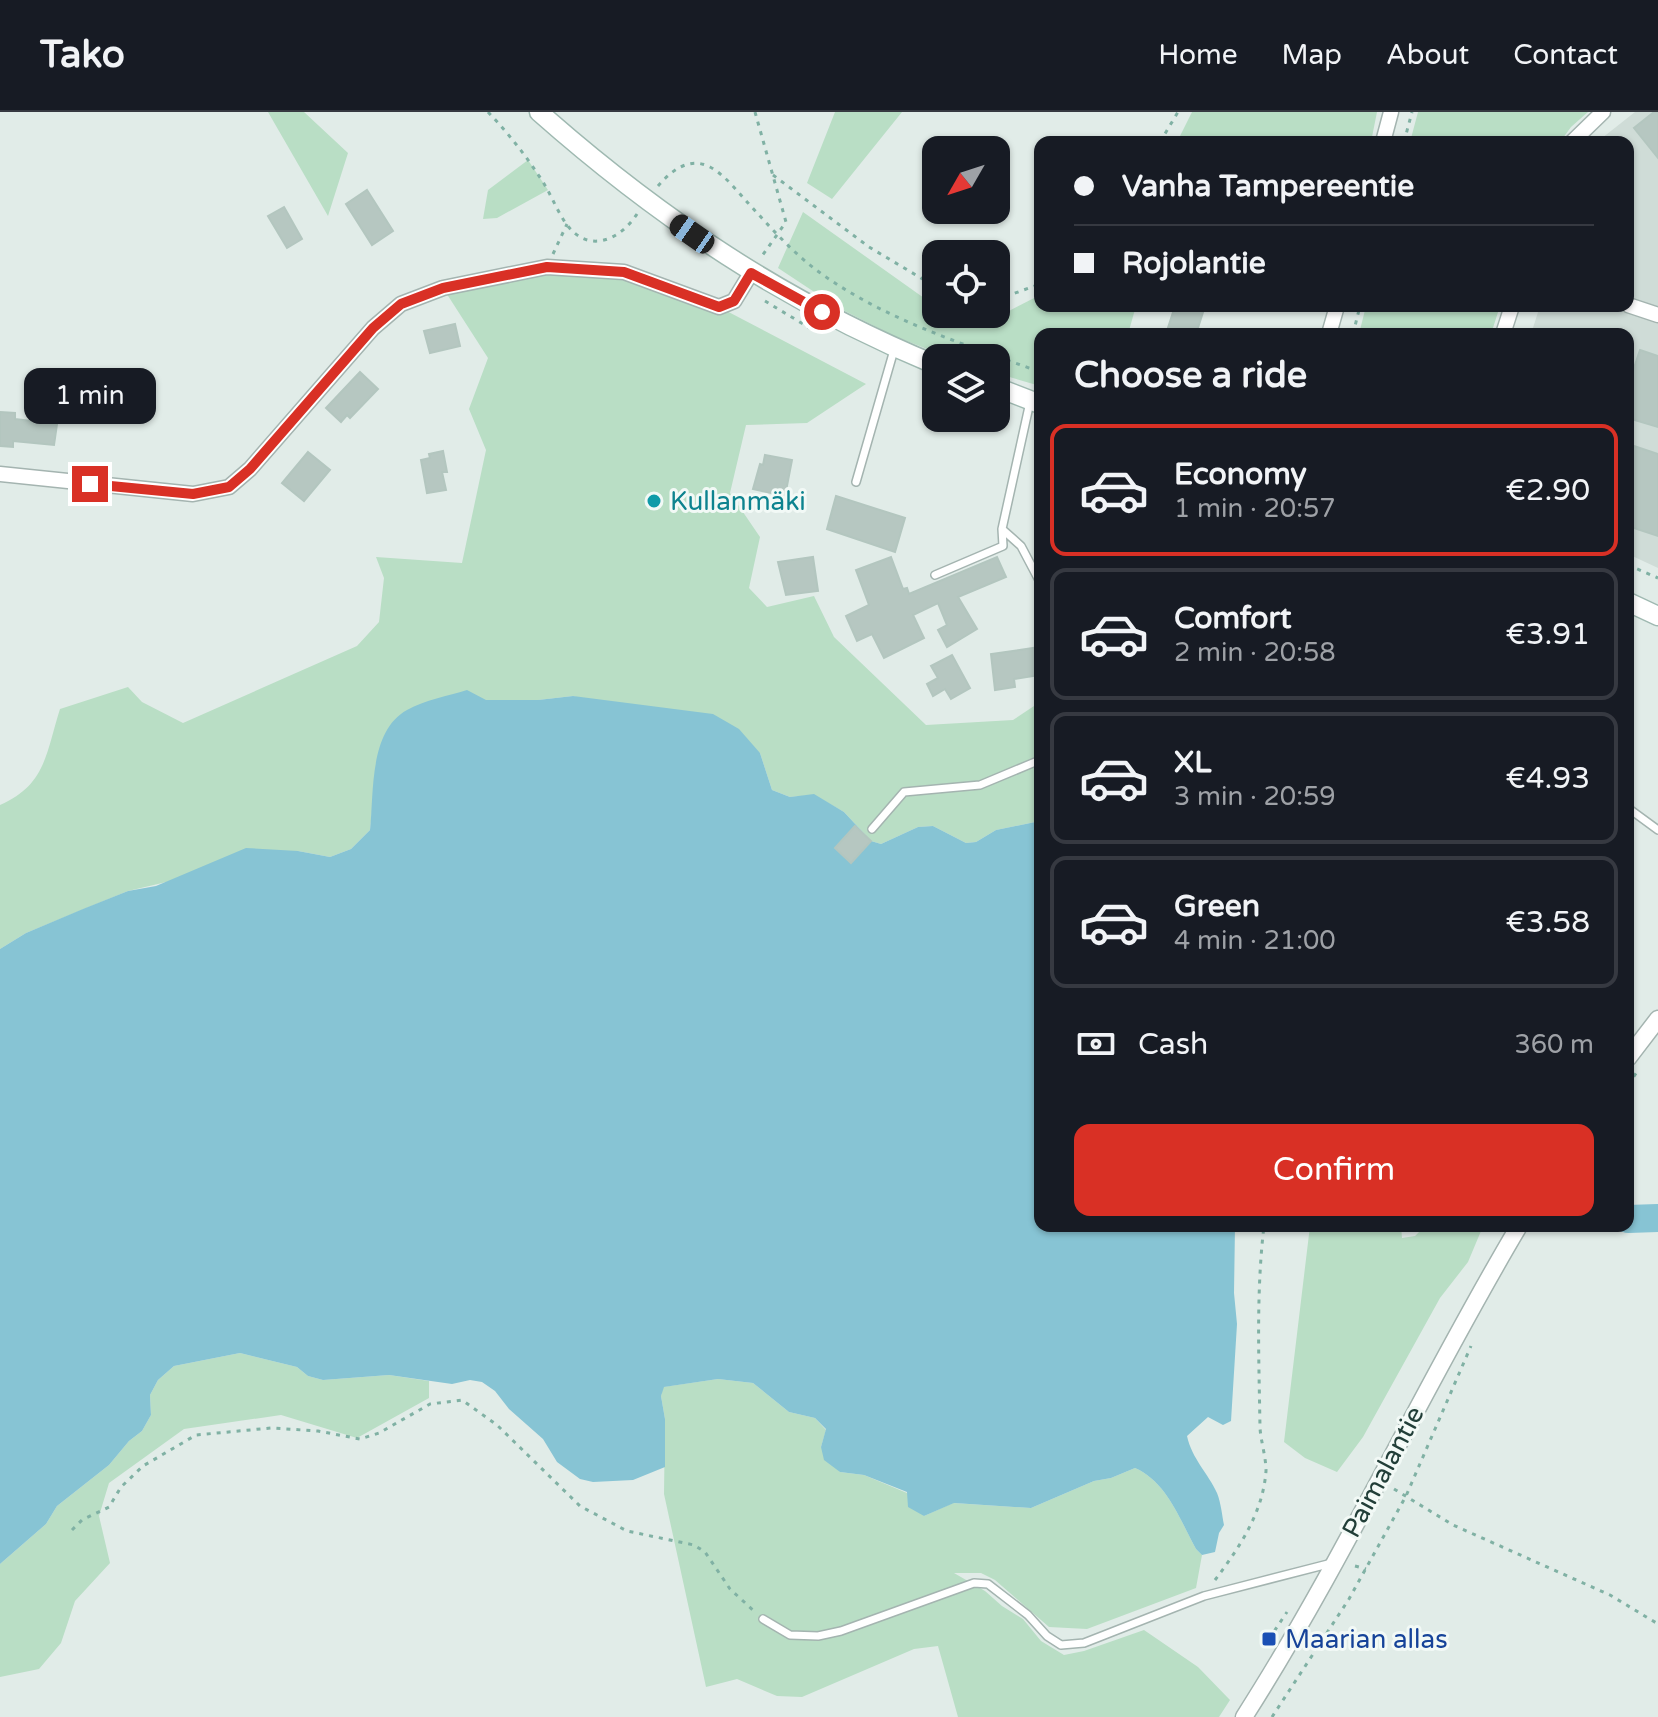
<!DOCTYPE html>
<meta charset="utf-8">
<style>
:root{--surface:#171b24;--page:#20242c;--text:#f1f3f6;--muted:#9ea1a6;--line:#363941;--accent:#d93025}
body{margin:0;font-family:"Varela Round",sans-serif;background:var(--page);color:var(--text);height:100vh;display:flex;flex-direction:column;font-size:30px;white-space:nowrap}
*{box-sizing:border-box;margin:0}
p{font-size:26px;color:var(--muted)}
.icon{flex:none;width:44px;height:44px;fill:none;stroke:currentColor;stroke-width:2;stroke-linecap:round;stroke-linejoin:round}
.map{position:relative;flex:1;overflow:hidden}
.panel{position:absolute;left:1034px;top:216px;width:600px;height:904px;display:flex;flex-direction:column;background:var(--surface);border-radius:16px;box-shadow:0 2px 6px #0004}
.panel>*{flex:none}
.guide{position:absolute;left:1034px;top:24px;width:600px;height:176px;border-radius:16px;box-shadow:0 2px 6px #0004;display:grid;align-content:center;height:176px;padding:0 40px;background:var(--surface)}
.needle{width:52px;rotate:231deg}
.fabs{position:absolute;left:922px;top:24px;display:grid;gap:16px}
.fabs a{display:grid;place-items:center;width:88px;height:88px;border-radius:16px;background:var(--surface);box-shadow:0 2px 6px #0004;font-size:40px}
.end{position:absolute;width:36px;height:36px;margin:-18px;border:10px solid #d93025;background:#fff;box-shadow:0 0 0 4px #fff}
.from{border-radius:50%}
.bubble{position:absolute;height:56px;border-radius:16px;background:var(--surface);box-shadow:0 2px 6px #0004;font-size:26px;font-weight:600;line-height:56px;text-align:center}
.car{position:absolute;width:24px;height:48px;margin:-24px -12px;border-radius:10px;box-shadow:0 0 6px 2px #0007;background:linear-gradient(#222 24%,#8ab4d8 0 40%,#222 0 76%,#8ab4d8 0 86%,#222 0)}
.guide b{display:flex;align-items:center;gap:28px;height:76px;font-size:30px}
.guide b+b{border-top:2px solid var(--line)}
.guide i{width:20px;height:20px;background:var(--text)}
ul{padding:0;list-style:none}
li{display:flex;align-items:center;gap:24px;height:132px;margin:0 16px 12px;padding:0 24px;border:4px solid var(--line);border-radius:16px}
li div{flex:1}
li b{display:block;font-size:30px}
li em{font-style:normal;font-weight:600}
li.selected{border-color:var(--accent)}
li>.icon{width:72px;height:72px;stroke-width:1.5}
h2{padding:0 40px;font-size:36px;line-height:96px}
.pay{display:flex;align-items:center;gap:20px;height:88px;padding:0 40px;font-size:30px}
.pay p{margin-inline-start:auto}
.cta{display:flex;gap:16px;margin-top:auto;padding:16px 40px}
.cta a{flex:1;height:92px;border-radius:16px;background:var(--accent);color:#fff;font-size:32px;font-weight:600;line-height:92px;text-align:center}
header{display:flex;align-items:center;gap:48px;box-sizing:border-box;height:112px;padding:0 40px;background:var(--surface);border-bottom:2px solid var(--line)}
header strong{font-size:38px}
nav{display:flex;gap:44px;margin-inline-start:auto;font-size:28px}
.map>svg:first-child{display:block}
.built{fill:#cfdcd7}
.green{fill:#b9dec5}
.water{fill:#87c4d4}
.lines{fill:none;stroke-linecap:round;stroke-linejoin:round}
.river{stroke:#87c4d4;stroke-width:28}
.building{fill:#b6c7c1;stroke:#b3c6bf;stroke-width:2}
.service-casing{stroke:#a4b4b0;stroke-width:10}
.minor-casing{stroke:#a4b4b0;stroke-width:17}
.tertiary-casing{stroke:#a4b4b0;stroke-width:19}
.secondary-casing{stroke:#9fb9b1;stroke-width:21}
.path{stroke:#80b1a4;stroke-width:3;stroke-dasharray:4 6;stroke-linecap:butt}
.service{stroke:#fff;stroke-width:7}
.minor{stroke:#fff;stroke-width:14}
.tertiary{stroke:#fff;stroke-width:16}
.secondary{stroke:#fff;stroke-width:18}
.route{stroke:#d93025;stroke-width:10}
.culture-dot{fill:#0f9aa8;stroke:#f2f9f6;stroke-width:3}
.transit-dot{fill:#1a4fb4;stroke:#f2f9f6;stroke-width:3}
.labels{text-anchor:middle;dominant-baseline:central;stroke-width:6;stroke-linejoin:round;paint-order:stroke}
.culture-label{font-size:26px;fill:#0d838f;stroke:#f2f9f6;text-anchor:start}
.street-label{font-size:26px;fill:#213e38;stroke:#f2f9f6}
.transit-label{font-size:26px;fill:#164399;stroke:#f2f9f6;text-anchor:start}
</style>
<header>
<strong>Tako</strong>
<nav><a>Home</a><a>Map</a><a>About</a><a>Contact</a></nav>
</header>
<div class="map">
<svg width="1658" height="1605" viewBox="0 0 1658 1605">
<rect width="100%" height="100%" fill="#e1ece8"/>
<!-- built -->
<path class="built" d="M1635,0H1658V456L1628,442V222H1531L1540,194H1628V30H1597Z"/>
<!-- green -->
<path class="green" d="M268,0H304L348,41L328,104Z
M835,0H902L832,87L807,71Z
M1192,0H1377L1371,30H1177Z
M1418,0H1588L1571,15L1560,30H1410Z
M528,48L548,78L497,106L483,107L488,78Z
M803,100L924,186L936,189V202L1005,201L1040,183V194H1136L1128,222H1040V274L996,261V246H950L894,224L837,195L778,156Z
M547,155L624,160L719,195L866,272L807,311L746,313L730,381L760,425L749,476L767,495L814,484L834,525L926,613L1013,608L1040,590V709L996,718L976,730L966,731L933,714L918,715L881,732L871,729L844,700L814,683L790,685L772,678L760,641L573,584L538,588H485L377,652L370,718L351,737L330,745L298,739L128,779L26,821L0,837V693C46,673 46,641 60,597L128,575L142,590L183,611L357,534L379,510L384,466L376,445L462,451L486,338L469,297L488,246L443,176Z
M1366,194H1500L1491,222H1359Z
M1310,1114H1401L1402,1126L1415,1124L1425,1114H1475L1481,1119L1468,1150L1440,1186L1363,1325L1337,1360L1305,1346L1284,1330Z
M240,1241L297,1255L308,1264L323,1268L389,1263L429,1269V1286L357,1326L281,1303L184,1317L109,1371L99,1404L110,1451L75,1489L61,1531L39,1557L0,1565V1452L46,1412L57,1394L109,1353L129,1329L142,1319L151,1303L150,1283L158,1268L174,1254Z
M718,1267L753,1271L789,1300L815,1306L826,1318L821,1335L840,1360L864,1363L907,1381L924,1404L953,1391L1031,1396L1094,1369L1111,1366L1135,1356C1167,1370 1180,1408 1196,1437L1202,1443L1196,1476L1087,1517L1049,1515L995,1468L981,1461H954L985,1479L1002,1494L1023,1507L1041,1529L1064,1543L1084,1539L1144,1518L1198,1555L1230,1588L1219,1605H958L938,1534L914,1537L802,1585L777,1584L737,1567L706,1575L664,1382L665,1307L661,1284L663,1275Z"/>
<!-- water -->
<path class="water" d="M467,578L486,588H538L573,584L713,602L739,617L760,641L772,678L790,685L814,682L844,700L871,729L881,732L918,715L933,714L966,731L976,730L996,718L1040,709V1114H1235L1234,1181L1237,1212L1231,1309L1223,1313L1208,1305L1187,1324C1192,1347 1208,1361 1217,1381C1221,1391 1222,1403 1224,1413L1219,1421L1215,1440L1202,1443L1196,1437C1180,1408 1167,1370 1135,1356L1111,1366L1094,1369L1031,1396L954,1391L924,1404L908,1395L907,1380L864,1363L840,1360L824,1348L821,1335L826,1317L815,1306L789,1300L753,1271L718,1267L664,1275L661,1284L665,1307V1355L633,1368L593,1370L580,1367L557,1350L543,1327L509,1297L495,1279L482,1270L470,1268L452,1272L389,1263L323,1268L308,1264L297,1255L240,1241L174,1254L158,1268L150,1283L151,1303L142,1319L129,1329L109,1353L57,1394L46,1412L0,1452V837L26,821L83,797L128,779L156,774L246,736L298,739L330,745L351,737L370,718C374,680 369,619 407,598C425,588 448,584 467,578Z"/>
<g class="lines">
<!-- river -->
<path class="river" d="M1628,1107L1658,1106"/>
</g>
<!-- building -->
<path class="building" d="M1654,0H1658V46L1634,16Z
M367,78L393,119L372,133L346,92Z
M284,95L302,127L287,136L268,104Z
M1175,194H1205L1196,222H1166Z
M455,212L460,234L430,241L424,219Z
M1640,238L1658,244V315L1628,306V274Z
M360,260L378,277L350,306L347,303L341,310L326,296Z
M0,300L15,301V307L57,312L54,333L13,329V335L0,334Z
M1628,332L1658,342V424L1628,414Z
M443,339L447,360H442L446,378L427,381L421,348L430,346L429,342Z
M308,340L330,358L304,389L282,371Z
M765,343L792,348L785,384L753,377L760,352L763,353Z
M836,384L905,406L895,440L827,417Z
M813,445L818,479L786,483L778,450Z
M891,445L903,477L907,476L909,482L997,445L1006,465L958,485L977,517L947,535L938,518L947,513L938,491L913,503L924,526L884,546L872,522L857,529L846,504L869,493L856,458Z
M1040,535V563L1014,567L1015,575L995,578L991,542Z
M952,543L970,576L951,587L945,577L933,584L927,572L938,566L931,554Z
M855,714L871,729L851,751L835,736Z"/>
<g class="lines">
<!-- service casing -->
<g class="service-casing">
<path id="service" d="M1030,290L1002,417L1021,434L1040,470
M856,370L894,238
M935,463L1003,434L1002,417
M1628,696L1658,718
M872,717L904,680L980,673L1040,648
M763,1507L790,1523L818,1524L841,1519L974,1471L988,1472L1028,1503L1047,1524L1061,1533L1084,1531L1204,1484L1332,1451"/>
</g>
<!-- minor casing -->
<g class="minor-casing">
<path id="minor" d="M1383,30L1391,0
M1572,30L1603,0
M1628,193L1658,203
M1329,222L1337,194
M1503,222L1512,194
M0,362L193,382L229,375L250,357L373,216L401,192L443,176L547,155L624,160L719,195L734,189L751,161"/>
</g>
<!-- tertiary casing -->
<g class="tertiary-casing">
<path id="tertiary" d="M1628,946L1658,907
M1244,1605C1345,1447 1423,1275 1519,1114"/>
</g>
<!-- secondary casing -->
<g class="secondary-casing">
<path id="secondary" d="M539,0C660,107 786,191 936,253
M996,275L1040,292
M1628,490L1658,504"/>
</g>
<!-- path -->
<path class="path" d="M488,0C507,20 524,41 539,64C550,79 556,98 567,113C589,142 620,128 637,102
M755,0L786,110L762,144
M1160,30L1178,0
M1404,30L1412,0
M773,63L869,135L936,175
M658,74C671,59 689,44 710,55C725,63 737,79 749,92C771,116 793,141 819,160C885,208 964,232 1040,260
M553,142L567,112
M996,188L1040,172
M765,189L813,218
M1353,222L1360,194
M1628,453L1658,466
M1628,973L1639,957
M1394,1377L1453,1413L1610,1483L1658,1512
M72,1418L82,1408L109,1395L121,1375L143,1354L196,1323L271,1316L318,1319L360,1327L379,1321L430,1292L462,1288L497,1313L580,1394L627,1419L694,1433L705,1440L730,1477L754,1499
M1355,1454L1366,1457
M1215,1468C1239,1436 1263,1401 1266,1359C1266,1345 1261,1330 1260,1316C1259,1249 1256,1181 1264,1114
M1269,1527L1287,1500
M1272,1605L1349,1487L1406,1384L1471,1234"/>
<!-- service -->
<use href="#service" class="service"/>
<!-- minor -->
<use href="#minor" class="minor"/>
<!-- tertiary -->
<use href="#tertiary" class="tertiary"/>
<!-- secondary -->
<use href="#secondary" class="secondary"/>
</g>
<g class="lines">
<!-- route -->
<path class="route" d="M90,372L193,382L229,375L250,357L373,216L401,192L443,176L547,155L624,160L719,195L734,189L751,161L822,200"/>
</g>
<!-- markers -->
<circle class="culture-dot" cx="654" cy="389" r="8"/>
<rect class="transit-dot" x="1261" y="1519" width="16" height="16" rx="4"/>
<g class="labels">
<!-- culture labels -->
<g class="culture-label">
<text x="670" y="389">Kullanmäki</text>
</g>
<!-- street labels -->
<g class="street-label">
<text transform="translate(1383 1360) rotate(-62)">Paimalantie</text>
</g>
<!-- transit labels -->
<g class="transit-label">
<text x="1285" y="1527">Maarian allas</text>
</g>
</g>
</svg>
<div class="fabs">
<a><svg class="needle" viewBox="-14 -14 28 28"><path d="M0-13l5 13h-10z" fill="#e53935"/><path d="M0 13l5-13h-10z" fill="#9ea1a6"/></svg></a>
<a><svg class="icon" aria-label="locate" viewBox="0 0 24 24"><circle cx="12" cy="12" r="6"/><path d="M12 2v4M12 18v4M2 12h4M18 12h4"/></svg></a>
<a><svg class="icon" aria-label="layers" viewBox="0 0 24 24"><path d="M12 4l9 5-9 5-9-5zM3 14l9 5 9-5"/></svg></a>
</div>
<i class="end from" style="left:822px;top:200px"></i>
<i class="end" style="left:90px;top:372px"></i>
<div class="bubble" style="left:24px;top:256px;width:132px">1 min</div>
<i class="car" style="left:692px;top:122px;rotate:305deg"></i>
<div class="guide">
<b><i class="from"></i>Vanha Tampereentie</b>
<b><i></i>Rojolantie</b>
</div>
<section class="panel">
<h2>Choose a ride</h2>
<ul>
<li class="selected"><svg class="icon" aria-label="car" viewBox="0 0 24 24"><path d="M5 17H2v-5l4-1 3-4h7l3 4 3 1v5h-3M9 17h6M6 11h13"/><circle cx="7" cy="17" r="2"/><circle cx="17" cy="17" r="2"/></svg><div><b>Economy</b><p>1 min · 20:57</p></div><em>€2.90</em></li>
<li><svg class="icon" aria-label="car" viewBox="0 0 24 24"><path d="M5 17H2v-5l4-1 3-4h7l3 4 3 1v5h-3M9 17h6M6 11h13"/><circle cx="7" cy="17" r="2"/><circle cx="17" cy="17" r="2"/></svg><div><b>Comfort</b><p>2 min · 20:58</p></div><em>€3.91</em></li>
<li><svg class="icon" aria-label="car" viewBox="0 0 24 24"><path d="M5 17H2v-5l4-1 3-4h7l3 4 3 1v5h-3M9 17h6M6 11h13"/><circle cx="7" cy="17" r="2"/><circle cx="17" cy="17" r="2"/></svg><div><b>XL</b><p>3 min · 20:59</p></div><em>€4.93</em></li>
<li><svg class="icon" aria-label="car" viewBox="0 0 24 24"><path d="M5 17H2v-5l4-1 3-4h7l3 4 3 1v5h-3M9 17h6M6 11h13"/><circle cx="7" cy="17" r="2"/><circle cx="17" cy="17" r="2"/></svg><div><b>Green</b><p>4 min · 21:00</p></div><em>€3.58</em></li>
</ul>
<div class="pay"><svg class="icon" aria-label="cash" viewBox="0 0 24 24"><path d="M3 7h18v10H3z"/><circle cx="12" cy="12" r="2"/></svg>Cash<p>360 m</p></div>
<div class="cta"><a>Confirm</a></div>
</section>
</div>
